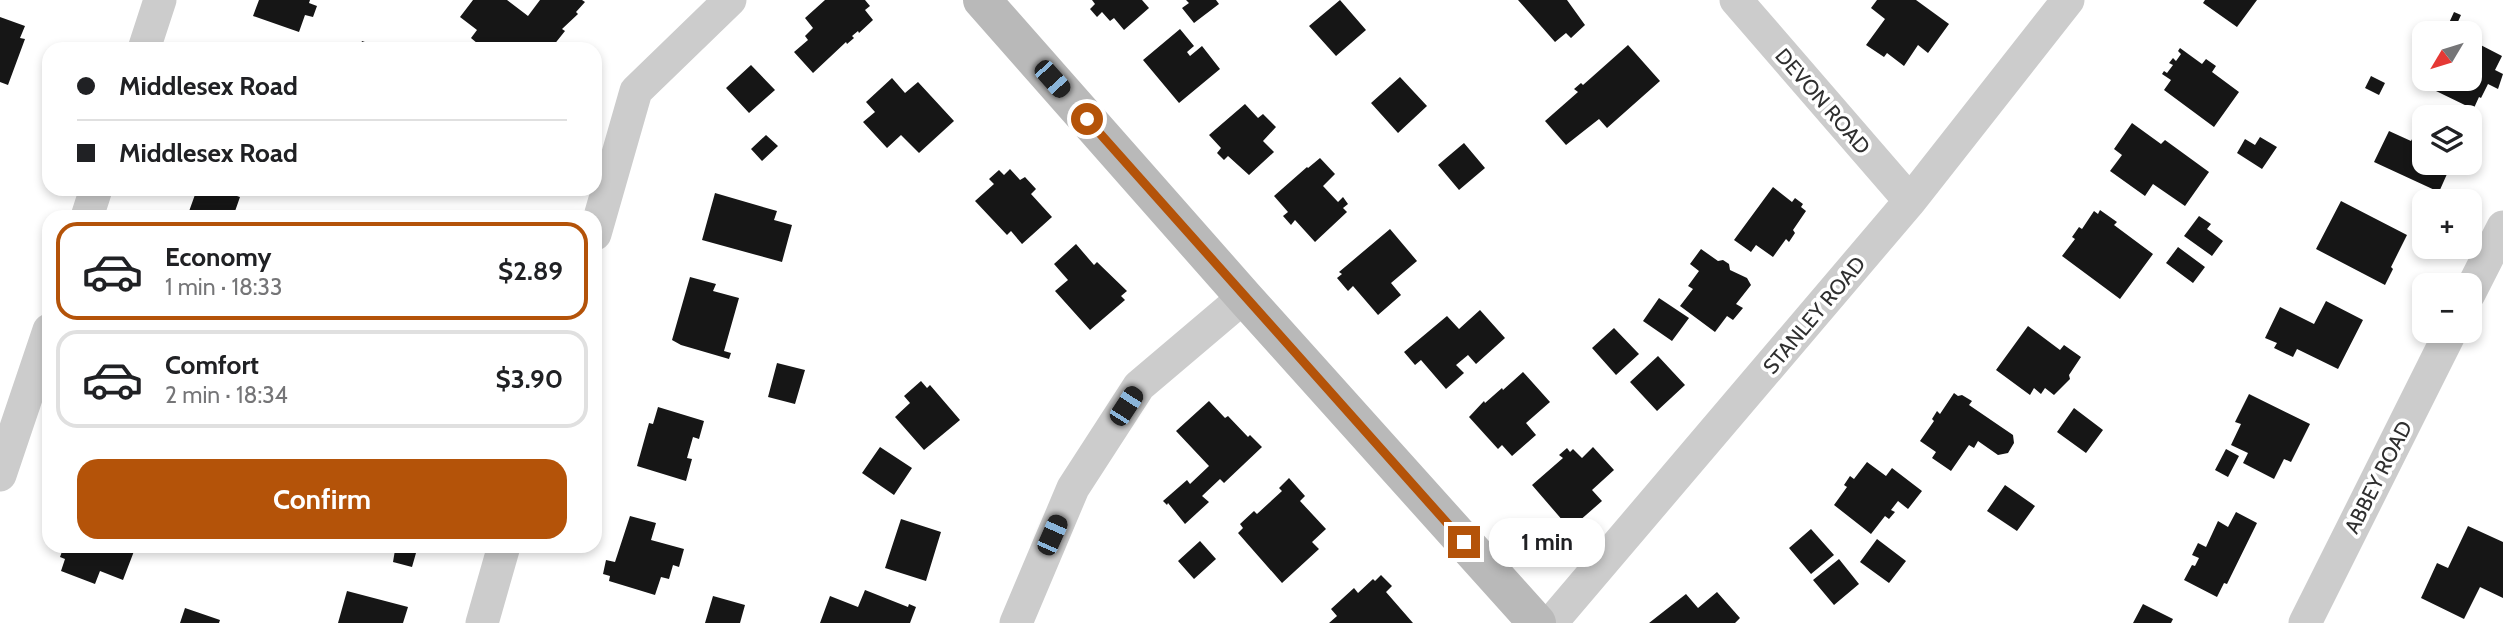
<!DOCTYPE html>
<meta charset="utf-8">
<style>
:root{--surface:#fff;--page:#f2f2f2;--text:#202124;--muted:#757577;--line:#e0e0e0;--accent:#b45309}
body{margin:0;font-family:Cabin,sans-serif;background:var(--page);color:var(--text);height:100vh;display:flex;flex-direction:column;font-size:26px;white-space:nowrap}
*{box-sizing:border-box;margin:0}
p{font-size:23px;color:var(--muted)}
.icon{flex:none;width:38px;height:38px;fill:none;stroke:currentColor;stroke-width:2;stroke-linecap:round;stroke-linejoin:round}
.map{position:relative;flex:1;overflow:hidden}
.panel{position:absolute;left:42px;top:210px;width:560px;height:343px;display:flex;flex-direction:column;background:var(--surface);border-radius:21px;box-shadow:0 4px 10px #0003}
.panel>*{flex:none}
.top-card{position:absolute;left:42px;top:42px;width:560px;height:154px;border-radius:21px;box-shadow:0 4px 10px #0003;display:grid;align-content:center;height:154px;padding:0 35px;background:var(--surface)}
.needle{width:46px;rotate:232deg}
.buttons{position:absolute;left:2412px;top:21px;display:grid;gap:14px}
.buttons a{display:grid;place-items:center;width:70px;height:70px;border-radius:14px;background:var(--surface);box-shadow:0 4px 10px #0003;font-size:35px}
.end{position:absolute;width:32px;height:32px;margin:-16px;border:9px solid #b45309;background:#fff;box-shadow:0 0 0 4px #fff}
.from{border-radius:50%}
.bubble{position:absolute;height:49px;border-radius:21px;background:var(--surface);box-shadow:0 4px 10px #0003;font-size:23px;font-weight:700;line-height:49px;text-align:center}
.car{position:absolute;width:21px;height:42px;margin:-21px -10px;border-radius:9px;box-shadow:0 0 5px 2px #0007;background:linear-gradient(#222 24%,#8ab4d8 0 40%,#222 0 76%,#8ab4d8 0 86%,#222 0)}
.top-card b{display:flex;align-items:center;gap:24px;height:66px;font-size:26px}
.top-card b+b{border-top:2px solid var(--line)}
.top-card i{width:18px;height:18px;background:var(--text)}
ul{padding:12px 0 0;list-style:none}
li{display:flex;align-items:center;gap:21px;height:98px;margin:0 14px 10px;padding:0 21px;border:4px solid var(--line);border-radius:21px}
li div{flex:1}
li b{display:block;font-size:26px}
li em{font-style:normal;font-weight:700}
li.selected{border-color:var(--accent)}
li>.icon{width:63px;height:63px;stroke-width:1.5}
.button{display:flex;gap:14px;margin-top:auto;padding:14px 35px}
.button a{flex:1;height:80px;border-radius:21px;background:var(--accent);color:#fff;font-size:28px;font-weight:700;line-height:80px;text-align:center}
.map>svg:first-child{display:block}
.building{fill:#161616}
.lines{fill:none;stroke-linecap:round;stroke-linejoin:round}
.street{stroke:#ccc;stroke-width:33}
.secondary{stroke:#b9b9b9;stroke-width:38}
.route{stroke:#b45309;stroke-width:9}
.labels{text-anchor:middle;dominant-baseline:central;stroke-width:7;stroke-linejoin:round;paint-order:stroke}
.street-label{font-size:21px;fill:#2f2f2f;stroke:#fff}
</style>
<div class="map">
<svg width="2503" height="623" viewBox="0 0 2503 623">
<rect width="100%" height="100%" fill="#fff"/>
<!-- building -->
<path class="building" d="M259,0H310L309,3L317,6L313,17L305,15L299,32L253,16Z
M473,0H507L528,16L540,0H582L585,2L576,12L578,14L562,29L565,31L553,46L557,49H508L504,46L502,49H484L471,38L477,30L460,17Z
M825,0H865L870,6L865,10L873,20L859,33L858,31L852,36L854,38L847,44L846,42L813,73L794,52L808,40L805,36L813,28L805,18Z
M1092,0H1142L1149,8L1124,30L1114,18L1110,21L1102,12L1097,17L1090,9L1095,4Z
M1186,0H1216L1219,4L1194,23L1182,8L1189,3Z
M1340,0L1366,30L1336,56L1309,26Z
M1518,0H1567L1585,25L1571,38L1566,33L1555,42Z
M1877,0H1916L1949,24L1928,53L1918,45L1904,66L1887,53L1884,57L1866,45L1885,19L1871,8Z
M2205,0H2257L2237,27L2203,3Z
M2454,12L2461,15L2456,26L2449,23Z
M0,17L25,26L20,38L25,39L8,85L0,82Z
M2442,25L2458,33H2438Z
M1180,29L1194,46L1187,52L1190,56L1202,46L1220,69L1179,103L1143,60Z
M2469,39L2502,56L2495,70L2503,74L2498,89L2488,84L2481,98L2479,97L2474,108H2471L2436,91L2442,79H2469Z
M362,41L385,49H359Z
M1628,45L1660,81L1607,128L1599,119L1566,145L1545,121L1578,92L1574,89L1581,83L1583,85Z
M2180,48L2202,64L2206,59L2216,66L2212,72L2239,92L2214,127L2164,90L2171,80L2162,74L2164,71L2167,73L2173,65L2169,63L2173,58L2176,61L2181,54L2178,51Z
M751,65L775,90L749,113L726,88Z
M2371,76L2385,83L2379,95L2365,88Z
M1400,77L1427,106L1398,133L1371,103Z
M892,78L905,93L918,82L954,121L919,153L901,135L887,148L863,122L875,112L866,102Z
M1245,104L1258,118L1263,114L1276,127L1263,141L1274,152L1249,175L1228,156L1224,160L1217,153L1221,148L1209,135Z
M2424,116V163H2444L2441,170L2447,174L2439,192L2374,162L2389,131L2411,141Z
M2132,123L2161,144L2165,140L2209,172L2185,206L2153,184L2145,196L2110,171L2122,155L2114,149Z
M766,135L778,146L762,161L751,149Z
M2260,137L2277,147L2262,169L2237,153L2245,139L2255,145Z
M1464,143L1485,168L1459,190L1438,165Z
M1320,158L1335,174L1323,186L1338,202L1343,197L1348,204L1343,208L1347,212L1315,242L1295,220L1291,225L1283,216L1288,212L1274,196L1307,167L1308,168Z
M1010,169L1020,180L1025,177L1036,189L1031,194L1052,217L1022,244L1011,231L1007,235L975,201L994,184L989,179L999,170L1004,175Z
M1773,187L1792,202L1795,198L1803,204L1801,207L1806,211L1793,230L1795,233L1789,242L1786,239L1773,257L1756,245L1751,252L1734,240Z
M197,189H226L225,192L240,197L233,217H187Z
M715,193L777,211L774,220L792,225L782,262L702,240Z
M2341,201L2407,235L2391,267L2393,269L2385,285L2316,249Z
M2100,210L2117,222L2114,225L2153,254L2120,299L2062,256L2075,239L2072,237L2079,227L2082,229L2094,211L2098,214Z
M2199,216L2211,224L2207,229L2223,241L2212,256L2184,236Z
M1390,229L1417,261L1391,283L1401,295L1378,315L1353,286L1348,291L1337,278L1342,274L1339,272Z
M1076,244L1094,265L1097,262L1127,291L1121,296L1125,300L1090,330L1055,291L1068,280L1054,264Z
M2178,247L2205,267L2193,283L2166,263Z
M1701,249L1718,261L1723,260L1729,264L1730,270L1747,278L1751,285L1736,304L1743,308L1733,320L1727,316L1715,332L1680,306L1693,289L1688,286L1699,271L1690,264Z
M690,277L716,284L713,291L739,298L724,351L731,353L729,359L681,345L672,340Z
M1659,298L1689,318L1672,341L1643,321Z
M2326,301L2363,320L2338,369L2297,349L2293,357L2274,348L2277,343L2265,338L2280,307L2314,324Z
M1480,310L1505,338L1476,364L1468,355L1456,365L1464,373L1446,389L1421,360L1415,365L1404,352L1447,316L1459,329Z
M2028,326L2060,350L2064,345L2081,357L2069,375L2070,379L2054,395L2045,388L2041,394L2034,388L2030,395L1996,370Z
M1614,328L1639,354L1616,375L1592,348Z
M1658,356L1685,385L1657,411L1630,382Z
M777,363L805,370L795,404L768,397Z
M1523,372L1550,402L1526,423L1536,435L1512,456L1502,445L1498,449L1469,417L1484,401L1485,403L1502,388L1503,390Z
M921,381L927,388L930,385L960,420L924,450L895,417L910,403L904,396Z
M1954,393L1958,396L1962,395L1972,401L1969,405L2013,435L2014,443L2008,453L1998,455L1978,441L1974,448L1969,445L1951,471L1932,458L1936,452L1920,441L1934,421L1932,419L1937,411L1940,414Z
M2249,394L2310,424L2291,462L2284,459L2274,479L2243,463L2248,453L2231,445L2241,424L2235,422Z
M1209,401L1225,418L1228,416L1248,437L1250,435L1262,447L1224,483L1220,479L1202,496L1209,502L1185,524L1168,503L1167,505L1163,501L1187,480L1190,484L1209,466L1176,431Z
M658,407L704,421L699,439L693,437L687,458L692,459L686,481L637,466L649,423L653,424Z
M2074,408L2103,430L2086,453L2057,432Z
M880,447L912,468L894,495L862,473Z
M1593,447L1614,470L1592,490L1602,501L1570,529L1532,485L1563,458L1559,455L1567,448L1570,452L1573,449L1582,458Z
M2226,449L2239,456L2228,477L2215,470Z
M1867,462L1886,476L1892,468L1922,491L1908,509L1898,501L1891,510L1895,512L1889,519L1885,516L1871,534L1834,505L1847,487L1844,485L1850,476L1854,479Z
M1289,478L1305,496L1300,501L1326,529L1312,542L1319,549L1282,583L1238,533L1243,528L1240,524L1254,511L1257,514L1282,491L1279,488Z
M2005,485L2035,506L2017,531L1987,511Z
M2236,512L2257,523L2227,584L2224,583L2217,597L2184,580L2192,565L2195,566L2199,558L2192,555L2198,543L2206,547L2218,521L2228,527Z
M630,516L656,523L651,540L684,549L679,567L673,565L669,579L661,577L655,595L609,581L610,576L603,574L606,560L615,562Z
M901,519L941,532L926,581L885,568Z
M2468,526L2503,542V598L2480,587L2464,619L2421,598L2437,563L2448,568Z
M1811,529L1834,555L1811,574L1789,548Z
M1877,539L1906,561L1889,583L1860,562Z
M1200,541L1216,559L1194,579L1178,561Z
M64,546H136L123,580L100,571L95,584L61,571L65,559L60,557Z
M382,546H418L412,567L393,562L395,550Z
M1839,559L1859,584L1834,605L1813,580Z
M1381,575L1392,586L1386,592L1413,623H1329L1337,616L1331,609L1354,588L1358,593L1373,579L1375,581Z
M865,590L908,607L909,604L916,607L910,623H820L830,596L858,607Z
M347,591L408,607L403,623H338Z
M1717,592L1740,618L1735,623H1649L1686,594L1698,608Z
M713,596L745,605L740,623H705Z
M2143,604L2173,619L2171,623H2133Z
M185,608L220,620L219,623H180Z"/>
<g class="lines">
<!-- street -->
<path class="street" d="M1736,0L1910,201
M144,49L160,0
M87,217L96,189
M595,234L636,91L730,0
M2469,294L2503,227
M0,475L49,330
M482,623L504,546
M1016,623L1073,488L1139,386L1244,297
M1551,623L1910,201L2068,0
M2305,623L2451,331"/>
<!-- secondary -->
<path class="secondary" d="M982,0L1244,297L1537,623"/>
</g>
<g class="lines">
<!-- route -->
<path class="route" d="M1087,119L1464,542"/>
</g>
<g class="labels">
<!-- street labels -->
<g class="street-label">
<text transform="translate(1823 101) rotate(49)">DEVON ROAD</text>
<text transform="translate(1814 315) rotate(-50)">STANLEY ROAD</text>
<text transform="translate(2378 477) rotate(-63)">ABBEY ROAD</text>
</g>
</g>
</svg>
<div class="buttons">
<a><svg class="needle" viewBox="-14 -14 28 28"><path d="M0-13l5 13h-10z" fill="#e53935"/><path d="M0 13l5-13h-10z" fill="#757577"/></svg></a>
<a><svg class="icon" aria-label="layers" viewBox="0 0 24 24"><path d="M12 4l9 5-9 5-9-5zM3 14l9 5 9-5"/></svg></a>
<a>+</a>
<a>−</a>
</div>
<i class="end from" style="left:1087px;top:119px"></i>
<i class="end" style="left:1464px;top:542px"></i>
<div class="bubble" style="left:1489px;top:518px;width:116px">1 min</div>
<i class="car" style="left:1052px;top:79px;rotate:138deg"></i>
<i class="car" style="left:1126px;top:406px;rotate:33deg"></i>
<i class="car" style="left:1052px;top:535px;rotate:24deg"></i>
<div class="top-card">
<b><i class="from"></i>Middlesex Road</b>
<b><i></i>Middlesex Road</b>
</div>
<section class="panel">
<ul>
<li class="selected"><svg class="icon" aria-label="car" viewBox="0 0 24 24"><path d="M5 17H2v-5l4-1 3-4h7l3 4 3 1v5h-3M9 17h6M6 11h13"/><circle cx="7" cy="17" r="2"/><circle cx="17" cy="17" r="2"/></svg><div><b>Economy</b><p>1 min · 18:33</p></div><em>$2.89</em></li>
<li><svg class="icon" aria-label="car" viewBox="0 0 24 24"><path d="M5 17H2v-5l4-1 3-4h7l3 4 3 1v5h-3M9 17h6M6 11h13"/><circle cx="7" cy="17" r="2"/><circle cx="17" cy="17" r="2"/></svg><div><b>Comfort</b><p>2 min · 18:34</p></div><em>$3.90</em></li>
</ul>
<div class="button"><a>Confirm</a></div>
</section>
</div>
